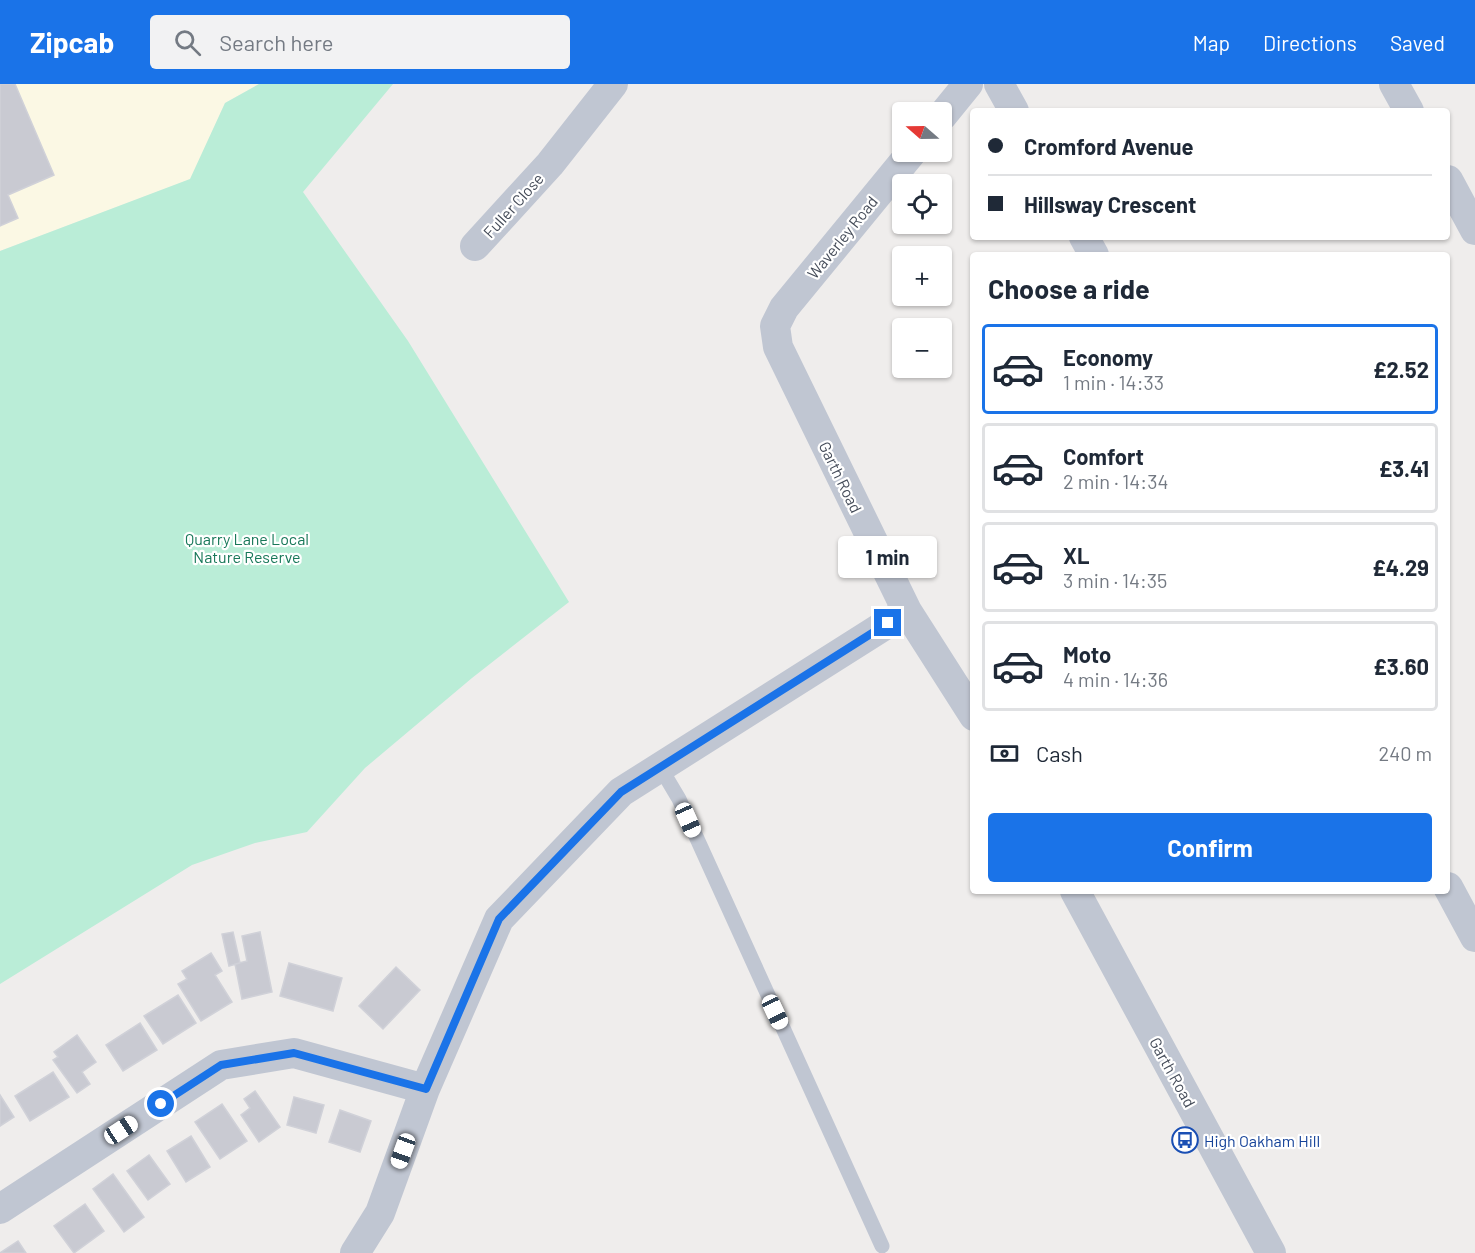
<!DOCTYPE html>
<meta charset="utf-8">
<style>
:root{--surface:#fff;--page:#f2f2f3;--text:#1f2937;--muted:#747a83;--line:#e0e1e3;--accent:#1a73e8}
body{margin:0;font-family:Barlow,sans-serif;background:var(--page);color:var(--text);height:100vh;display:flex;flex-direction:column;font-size:22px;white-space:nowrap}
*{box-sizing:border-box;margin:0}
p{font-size:20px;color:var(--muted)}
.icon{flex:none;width:33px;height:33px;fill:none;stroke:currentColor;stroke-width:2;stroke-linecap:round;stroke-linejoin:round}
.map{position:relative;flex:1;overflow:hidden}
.sheet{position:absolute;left:970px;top:168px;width:480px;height:642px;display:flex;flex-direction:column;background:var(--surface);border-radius:6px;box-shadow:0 2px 4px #0004}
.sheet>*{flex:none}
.banner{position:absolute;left:970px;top:24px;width:480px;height:132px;border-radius:6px;box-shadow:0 2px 4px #0004;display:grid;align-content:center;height:132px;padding:0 18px;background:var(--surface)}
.needle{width:39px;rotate:290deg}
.buttons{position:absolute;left:892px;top:18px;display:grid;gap:12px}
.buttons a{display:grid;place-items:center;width:60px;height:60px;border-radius:6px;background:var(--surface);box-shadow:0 2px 4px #0004;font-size:30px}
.end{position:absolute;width:27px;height:27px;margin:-14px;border:8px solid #1a73e8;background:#fff;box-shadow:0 0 0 3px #fff}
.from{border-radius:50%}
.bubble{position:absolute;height:42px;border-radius:6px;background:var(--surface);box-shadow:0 2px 4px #0004;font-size:20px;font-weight:700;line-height:42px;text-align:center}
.car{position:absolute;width:18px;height:36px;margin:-18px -9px;border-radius:8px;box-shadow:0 0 4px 2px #0007;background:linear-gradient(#fff 24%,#345 0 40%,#fff 0 76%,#345 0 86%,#fff 0)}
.banner b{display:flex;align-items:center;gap:21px;height:57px;font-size:22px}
.banner b+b{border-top:2px solid var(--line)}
.banner i{width:15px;height:15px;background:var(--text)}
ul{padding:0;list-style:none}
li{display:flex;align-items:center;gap:18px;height:90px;margin:0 12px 9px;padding:0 6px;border:3px solid var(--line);border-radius:6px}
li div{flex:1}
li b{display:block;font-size:22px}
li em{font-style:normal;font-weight:700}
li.current{border-color:var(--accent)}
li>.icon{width:54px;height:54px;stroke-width:1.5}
h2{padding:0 18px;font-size:27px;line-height:72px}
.pay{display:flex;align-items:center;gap:15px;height:66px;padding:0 18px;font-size:22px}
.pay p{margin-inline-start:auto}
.cta{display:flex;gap:12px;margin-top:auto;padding:12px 18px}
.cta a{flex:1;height:69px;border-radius:6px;background:var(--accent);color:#fff;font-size:24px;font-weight:700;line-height:69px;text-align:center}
header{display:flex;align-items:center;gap:36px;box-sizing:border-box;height:84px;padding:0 30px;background:var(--accent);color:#fff}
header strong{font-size:28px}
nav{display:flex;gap:33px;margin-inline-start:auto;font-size:21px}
.search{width:420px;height:54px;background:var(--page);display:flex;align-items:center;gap:15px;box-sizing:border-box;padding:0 21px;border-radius:6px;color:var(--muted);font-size:22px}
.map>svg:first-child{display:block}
.commercial{fill:#fbf8e4}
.green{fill:#baedd7}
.building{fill:#c9cad2;stroke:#d0d1d8;stroke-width:1.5}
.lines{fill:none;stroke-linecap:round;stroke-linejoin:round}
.service{stroke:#c0c6d2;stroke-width:15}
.minor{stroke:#c0c6d2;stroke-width:30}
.route{stroke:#1a73e8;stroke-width:8}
.labels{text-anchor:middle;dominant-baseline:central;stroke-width:4.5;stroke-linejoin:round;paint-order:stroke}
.street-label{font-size:16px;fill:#454c59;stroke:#fff}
.park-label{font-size:16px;fill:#187859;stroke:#fff}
.transit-label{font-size:16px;fill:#164399;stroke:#fff;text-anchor:start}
</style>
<header>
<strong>Zipcab</strong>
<div class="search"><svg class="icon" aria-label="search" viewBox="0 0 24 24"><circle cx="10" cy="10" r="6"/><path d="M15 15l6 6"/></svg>Search here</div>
<nav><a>Map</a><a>Directions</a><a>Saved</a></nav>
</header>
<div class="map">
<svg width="1475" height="1169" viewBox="0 0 1475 1169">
<rect width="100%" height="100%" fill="#efedec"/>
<!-- commercial -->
<path class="commercial" d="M0,0H259L225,19L191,95L0,167Z"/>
<!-- green -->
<path class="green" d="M259,0H393L303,108L408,257L569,518L472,594L365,684L307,748L255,759L192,781L0,900V167L190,95L225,19Z"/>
<!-- building -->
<path class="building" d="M0,0H15L54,91L8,111L18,134L0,142Z
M233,848L240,879L229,882L222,850Z
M260,848L272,908L242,915L235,880L247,877L242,852Z
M211,869L222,887L215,891L232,918L201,937L178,900L187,895L182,887Z
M289,879L342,894L333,927L280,912Z
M396,883L420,906L383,945L359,922Z
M178,911L196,939L163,960L144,932Z
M140,939L157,966L123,987L106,961Z
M77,951L96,978L82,988L90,1000L77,1009L53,976L58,973L54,968Z
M53,988L69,1013L30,1037L15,1012Z
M255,1007L280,1043L259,1058L241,1031L250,1024L244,1015Z
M0,1011L14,1033L0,1042Z
M294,1013L324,1021L316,1049L287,1041Z
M222,1020L247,1057L220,1075L195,1038Z
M340,1026L371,1037L360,1068L329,1058Z
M191,1052L210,1083L186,1098L167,1067Z
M149,1071L170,1100L148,1116L127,1087Z
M113,1090L144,1133L124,1148L93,1105Z
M85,1120L104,1147L74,1169L54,1142Z
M18,1157L26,1169H0Z"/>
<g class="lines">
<!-- service -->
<path class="service" d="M660,683L679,715L882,1162"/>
<!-- minor -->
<path class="minor" d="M999,0L1014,27
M1394,0L1409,27
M942,32L968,0
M912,68L784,224L775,242L778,263L907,527L974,632
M1448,96L1475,146
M1084,153L1094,171
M475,162L550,80L613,0
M1448,803L1475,853
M1075,807L1271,1169
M0,1125L221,981L294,969L425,1005
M355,1169L380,1129L425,1005L499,835L621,708L907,527"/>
</g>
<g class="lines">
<!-- route -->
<path class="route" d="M161,1020L221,981L294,969L426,1005L499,835L621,708L888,539"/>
</g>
<!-- icons -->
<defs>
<g id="bus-ring" transform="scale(1.35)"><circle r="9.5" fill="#fff" stroke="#1a4fb4" stroke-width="1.5"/><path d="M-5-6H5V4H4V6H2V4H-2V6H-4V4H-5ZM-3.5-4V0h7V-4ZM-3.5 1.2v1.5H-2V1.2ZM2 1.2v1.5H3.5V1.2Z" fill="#1a4fb4"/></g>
</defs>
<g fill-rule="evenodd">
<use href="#bus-ring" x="1185" y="1056"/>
</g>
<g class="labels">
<!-- street labels -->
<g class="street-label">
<text transform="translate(513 121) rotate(-48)">Fuller Close</text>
<text transform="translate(842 153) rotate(-51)">Waverley Road</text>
<text transform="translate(841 393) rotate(64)">Garth Road</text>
<text transform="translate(1173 988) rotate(61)">Garth Road</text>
</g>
<!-- park labels -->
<g class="park-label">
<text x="247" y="454">Quarry Lane Local<tspan x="247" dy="18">Nature Reserve</tspan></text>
</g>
<!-- transit labels -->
<g class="transit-label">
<text x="1204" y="1056">High Oakham Hill</text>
</g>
</g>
</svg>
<div class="buttons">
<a><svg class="needle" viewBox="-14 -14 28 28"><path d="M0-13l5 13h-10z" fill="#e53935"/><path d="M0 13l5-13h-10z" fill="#747a83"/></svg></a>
<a><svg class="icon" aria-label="locate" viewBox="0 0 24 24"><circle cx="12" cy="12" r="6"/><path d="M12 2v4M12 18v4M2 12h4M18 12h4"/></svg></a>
<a>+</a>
<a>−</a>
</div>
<i class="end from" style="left:161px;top:1020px"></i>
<i class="end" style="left:888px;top:539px"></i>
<div class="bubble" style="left:838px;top:452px;width:99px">1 min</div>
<i class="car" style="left:688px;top:736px;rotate:156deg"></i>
<i class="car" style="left:775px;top:928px;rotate:155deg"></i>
<i class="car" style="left:121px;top:1046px;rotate:57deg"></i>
<i class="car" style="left:403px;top:1067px;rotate:200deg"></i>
<div class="banner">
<b><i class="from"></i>Cromford Avenue</b>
<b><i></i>Hillsway Crescent</b>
</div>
<section class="sheet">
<h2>Choose a ride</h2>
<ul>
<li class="current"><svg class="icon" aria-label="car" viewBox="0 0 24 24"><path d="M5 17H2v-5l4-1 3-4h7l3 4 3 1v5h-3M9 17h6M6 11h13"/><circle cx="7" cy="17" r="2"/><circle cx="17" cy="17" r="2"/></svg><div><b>Economy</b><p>1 min · 14:33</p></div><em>£2.52</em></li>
<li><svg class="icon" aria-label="car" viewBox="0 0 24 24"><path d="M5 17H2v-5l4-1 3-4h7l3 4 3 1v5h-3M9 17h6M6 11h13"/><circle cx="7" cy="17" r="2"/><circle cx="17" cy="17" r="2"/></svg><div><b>Comfort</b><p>2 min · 14:34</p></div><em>£3.41</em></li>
<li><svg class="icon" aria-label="car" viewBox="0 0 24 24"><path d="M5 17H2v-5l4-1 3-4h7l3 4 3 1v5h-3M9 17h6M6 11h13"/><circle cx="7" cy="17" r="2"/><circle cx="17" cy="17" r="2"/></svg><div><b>XL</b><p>3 min · 14:35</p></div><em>£4.29</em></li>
<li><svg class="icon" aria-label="car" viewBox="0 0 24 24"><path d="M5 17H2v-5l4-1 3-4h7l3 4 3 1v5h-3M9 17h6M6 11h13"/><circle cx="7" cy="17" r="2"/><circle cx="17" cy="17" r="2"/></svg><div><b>Moto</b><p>4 min · 14:36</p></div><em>£3.60</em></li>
</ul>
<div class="pay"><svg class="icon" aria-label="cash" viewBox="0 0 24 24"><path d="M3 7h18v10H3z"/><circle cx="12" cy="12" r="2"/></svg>Cash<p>240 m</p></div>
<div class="cta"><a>Confirm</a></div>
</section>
</div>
